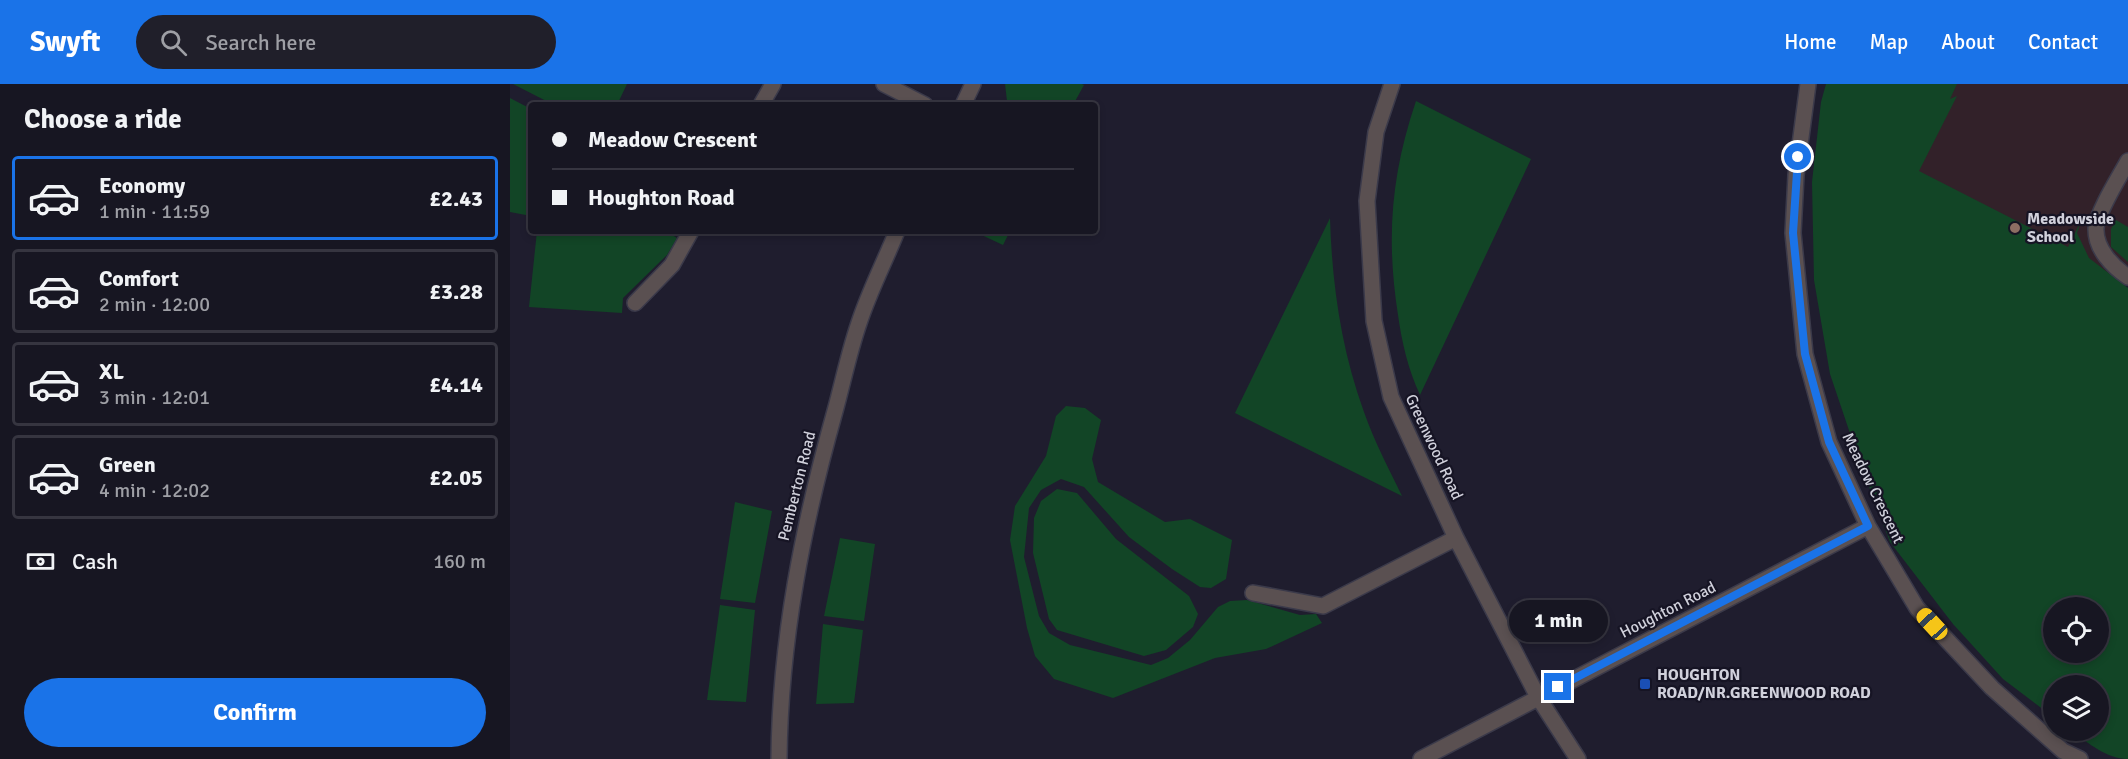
<!DOCTYPE html>
<meta charset="utf-8">
<style>
:root{--surface:#171622;--page:#201f2a;--text:#f1f3f6;--muted:#9e9fa5;--line:#363540;--accent:#1a73e8}
body{margin:0;font-family:Signika,sans-serif;background:var(--page);color:var(--text);height:100vh;display:flex;flex-direction:column;font-size:22px;white-space:nowrap}
*{box-sizing:border-box;margin:0}
p{font-size:20px;color:var(--muted)}
.icon{flex:none;width:33px;height:33px;fill:none;stroke:currentColor;stroke-width:2;stroke-linecap:round;stroke-linejoin:round}
.map{position:relative;flex:1;overflow:hidden}
.sheet{display:flex;flex-direction:column;background:var(--surface);width:510px}
.sheet>*{flex:none}
.guide{position:absolute;left:18px;top:18px;width:570px;height:132px;border-radius:6px;box-shadow:0 3px 9px #0003,0 0 0 2px var(--line);display:grid;align-content:center;height:132px;padding:0 24px;background:var(--surface)}
.fabs{position:absolute;left:1533px;top:513px;display:grid;gap:12px}
.fabs a{display:grid;place-items:center;width:66px;height:66px;border-radius:50%;background:var(--surface);box-shadow:0 3px 9px #0003,0 0 0 2px var(--line);font-size:30px}
.end{position:absolute;width:27px;height:27px;margin:-14px;border:8px solid #1a73e8;background:#fff;box-shadow:0 0 0 3px #fff}
.from{border-radius:50%}
.bubble{position:absolute;height:42px;border-radius:21px;background:var(--surface);box-shadow:0 3px 9px #0003,0 0 0 2px var(--line);font-size:20px;font-weight:800;line-height:42px;text-align:center}
.car{position:absolute;width:18px;height:36px;margin:-18px -9px;border-radius:8px;box-shadow:0 0 4px 2px #0007;background:linear-gradient(#f5c518 24%,#345 0 40%,#f5c518 0 76%,#345 0 86%,#f5c518 0)}
.guide b{display:flex;align-items:center;gap:21px;height:57px;font-size:22px}
.guide b+b{border-top:2px solid var(--line)}
.guide i{width:15px;height:15px;background:var(--text)}
ul{padding:0;list-style:none}
li{display:flex;align-items:center;gap:18px;height:84px;margin:0 12px 9px;padding:0 12px;border:3px solid var(--line);border-radius:6px}
li div{flex:1}
li b{display:block;font-size:22px}
li em{font-style:normal;font-weight:800}
li.on{border-color:var(--accent)}
li>.icon{width:54px;height:54px;stroke-width:1.5}
h2{padding:0 24px;font-size:27px;line-height:72px}
.pay{display:flex;align-items:center;gap:15px;height:66px;padding:0 24px;font-size:22px}
.pay p{margin-inline-start:auto}
.primary-button{display:flex;gap:12px;margin-top:auto;padding:12px 24px}
.primary-button a{flex:1;height:69px;border-radius:36px;background:var(--accent);color:#fff;font-size:24px;font-weight:800;line-height:69px;text-align:center}
header{display:flex;align-items:center;gap:36px;box-sizing:border-box;height:84px;padding:0 30px;background:var(--accent);color:#fff}
header strong{font-size:28px}
nav{display:flex;gap:33px;margin-inline-start:auto;font-size:21px}
.search{width:420px;height:54px;background:var(--page);display:flex;align-items:center;gap:15px;box-sizing:border-box;padding:0 21px;border-radius:33px;color:var(--muted);font-size:22px}
main{display:flex;flex:1;min-height:0}
.map>svg:first-child{display:block}
.education{fill:#322129}
.green{fill:#124526;fill-rule:evenodd}
.lines{fill:none;stroke-linecap:round;stroke-linejoin:round}
.minor-casing{stroke:#3b3a4a;stroke-width:18}
.minor{stroke:#5a5051;stroke-width:15}
.route{stroke:#1a73e8;stroke-width:8}
.education-dot{fill:#8d6e63;stroke:#161424;stroke-width:2}
.transit-dot{fill:#1a4fb4;stroke:#161424;stroke-width:2}
.labels{text-anchor:middle;dominant-baseline:central;stroke-width:4.5;stroke-linejoin:round;paint-order:stroke}
.poi-label{font-size:16px;font-weight:bold;fill:#d0d0db;stroke:#161424;text-anchor:start}
.street-label{font-size:16px;fill:#d0d0db;stroke:#161424}
</style>
<header>
<strong>Swyft</strong>
<div class="search"><svg class="icon" aria-label="search" viewBox="0 0 24 24"><circle cx="10" cy="10" r="6"/><path d="M15 15l6 6"/></svg>Search here</div>
<nav><a>Home</a><a>Map</a><a>About</a><a>Contact</a></nav>
</header>
<main>
<section class="sheet">
<h2>Choose a ride</h2>
<ul>
<li class="on"><svg class="icon" aria-label="car" viewBox="0 0 24 24"><path d="M5 17H2v-5l4-1 3-4h7l3 4 3 1v5h-3M9 17h6M6 11h13"/><circle cx="7" cy="17" r="2"/><circle cx="17" cy="17" r="2"/></svg><div><b>Economy</b><p>1 min · 11:59</p></div><em>£2.43</em></li>
<li><svg class="icon" aria-label="car" viewBox="0 0 24 24"><path d="M5 17H2v-5l4-1 3-4h7l3 4 3 1v5h-3M9 17h6M6 11h13"/><circle cx="7" cy="17" r="2"/><circle cx="17" cy="17" r="2"/></svg><div><b>Comfort</b><p>2 min · 12:00</p></div><em>£3.28</em></li>
<li><svg class="icon" aria-label="car" viewBox="0 0 24 24"><path d="M5 17H2v-5l4-1 3-4h7l3 4 3 1v5h-3M9 17h6M6 11h13"/><circle cx="7" cy="17" r="2"/><circle cx="17" cy="17" r="2"/></svg><div><b>XL</b><p>3 min · 12:01</p></div><em>£4.14</em></li>
<li><svg class="icon" aria-label="car" viewBox="0 0 24 24"><path d="M5 17H2v-5l4-1 3-4h7l3 4 3 1v5h-3M9 17h6M6 11h13"/><circle cx="7" cy="17" r="2"/><circle cx="17" cy="17" r="2"/></svg><div><b>Green</b><p>4 min · 12:02</p></div><em>£2.05</em></li>
</ul>
<div class="pay"><svg class="icon" aria-label="cash" viewBox="0 0 24 24"><path d="M3 7h18v10H3z"/><circle cx="12" cy="12" r="2"/></svg>Cash<p>160 m</p></div>
<div class="primary-button"><a>Confirm</a></div>
</section>
<div class="map">
<svg width="1618" height="675" viewBox="0 0 1618 675">
<rect width="100%" height="100%" fill="#1f1d2e"/>
<!-- education -->
<path class="education" d="M1334,0H1618V184L1613,202L1320,45Z"/>
<!-- green -->
<path class="green" d="M3,0H117L107,21H44Z
M495,0H572L574,1L563,21H494L497,17Z
M1316,0H1447L1440,15L1447,12L1409,87L1558,163L1571,137L1567,149L1579,174L1618,204V675C1597,675 1578,659 1562,647L1588,646V602H1544L1543,633L1493,595L1443,540L1380,458L1349,376L1320,290L1304,196L1302,98L1311,18ZM1544,524H1588V568H1544Z
M0,14L21,25V132L0,128Z
M906,17L1021,75L910,311C898,285 892,259 888,231C876,154 881,91 906,17Z
M820,134C822,200 831,265 854,328C864,357 879,385 892,412L725,329Z
M1606,136L1618,143V178L1601,163V145Z
M27,147H156L167,154L157,171L113,214L112,229L19,223Z
M463,147H500L493,161Z
M556,322L575,324L591,336L582,375L588,398L655,438L680,435L722,456L716,495L701,504L690,503L662,485L619,453L574,403L551,395L531,406L519,424L514,473L529,532L539,549L560,561L641,581L658,574L680,556L708,523L720,517L737,516L790,531L806,530L812,539L756,565L705,574L603,614L544,595L525,572L517,544L500,456L505,422L536,372L546,332Z
M547,405L567,409L606,455L679,512L688,530L683,543L656,566L634,572L547,546L539,535L523,469L524,434L531,417Z
M225,418L262,427L245,519L210,515Z
M330,454L365,460L354,537L314,532Z
M210,521L245,526L236,618L197,616Z
M313,540L353,546L344,619L306,620Z"/>
<g class="lines">
<!-- minor casing -->
<g class="minor-casing">
<path id="minor" d="M374,0L415,21
M882,0L866,48L857,117L864,237L881,313L946,454L1028,613L1068,675
M1298,0L1286,91L1283,149L1295,270L1319,358L1358,442L1407,524L1482,604L1553,667L1570,675
M251,21L263,0
M453,21L463,0
M1618,77C1610,92 1587,128 1586,144C1585,165 1603,183 1618,193
M125,219L162,181L181,147
M743,509L813,522L946,454
M269,675C270,556 293,441 325,327C333,298 339,268 349,239C359,208 375,177 387,147
M911,675L1358,442"/>
</g>
<!-- minor -->
<use href="#minor" class="minor"/>
</g>
<g class="lines">
<!-- route -->
<path class="route" d="M1048,603L1358,442L1319,358L1295,270L1283,149L1288,73"/>
</g>
<!-- markers -->
<circle class="education-dot" cx="1505" cy="144" r="6"/>
<rect class="transit-dot" x="1129" y="594" width="12" height="12" rx="3"/>
<g class="labels">
<!-- poi labels -->
<g class="poi-label">
<text x="1517" y="135">Meadowside<tspan x="1517" dy="18">School</tspan></text>
<text x="1147" y="591">HOUGHTON<tspan x="1147" dy="18">ROAD/NR.GREENWOOD ROAD</tspan></text>
</g>
<!-- street labels -->
<g class="street-label">
<text transform="translate(924 363) rotate(65)">Greenwood Road</text>
<text transform="translate(287 402) rotate(-76)">Pemberton Road</text>
<text transform="translate(1363 404) rotate(64)">Meadow Crescent</text>
<text transform="translate(1158 526) rotate(-27)">Houghton Road</text>
</g>
</g>
</svg>
<div class="fabs">
<a><svg class="icon" aria-label="locate" viewBox="0 0 24 24"><circle cx="12" cy="12" r="6"/><path d="M12 2v4M12 18v4M2 12h4M18 12h4"/></svg></a>
<a><svg class="icon" aria-label="layers" viewBox="0 0 24 24"><path d="M12 4l9 5-9 5-9-5zM3 14l9 5 9-5"/></svg></a>
</div>
<i class="end from" style="left:1288px;top:73px"></i>
<i class="end" style="left:1048px;top:603px"></i>
<div class="bubble" style="left:999px;top:516px;width:99px">1 min</div>
<i class="car" style="left:1422px;top:540px;rotate:317deg"></i>
<div class="guide">
<b><i class="from"></i>Meadow Crescent</b>
<b><i></i>Houghton Road</b>
</div>
</div>
</main>
